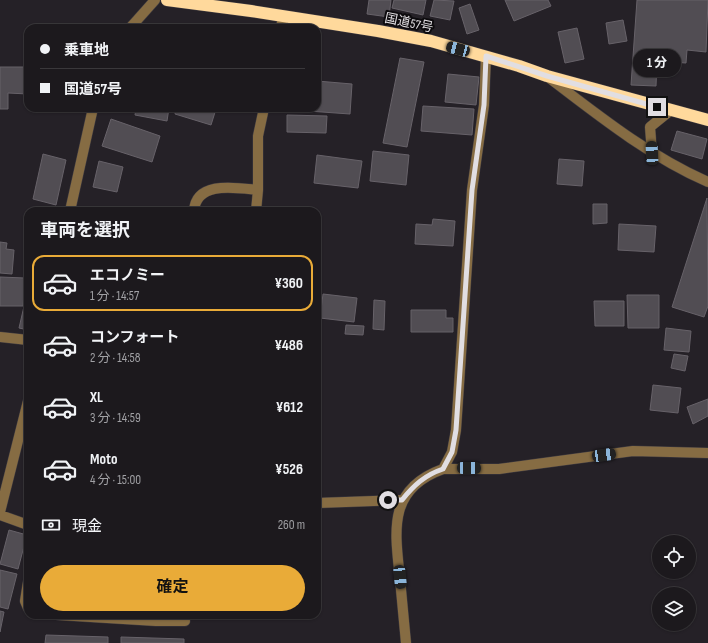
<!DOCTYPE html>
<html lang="ja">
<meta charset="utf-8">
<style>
:root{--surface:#1c191d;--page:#29262a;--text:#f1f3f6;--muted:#a0a0a4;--line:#3a383b;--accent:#e9ab38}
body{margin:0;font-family:"Sofia Sans Condensed","Noto Sans JP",sans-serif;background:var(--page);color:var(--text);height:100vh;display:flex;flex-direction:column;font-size:15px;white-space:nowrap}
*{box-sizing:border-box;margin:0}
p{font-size:13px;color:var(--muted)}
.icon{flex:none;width:22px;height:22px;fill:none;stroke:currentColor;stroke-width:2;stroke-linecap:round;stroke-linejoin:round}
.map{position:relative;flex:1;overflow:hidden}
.panel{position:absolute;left:24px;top:207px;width:297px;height:412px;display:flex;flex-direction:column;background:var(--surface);border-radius:12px;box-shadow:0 1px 3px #0004,0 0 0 1px var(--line)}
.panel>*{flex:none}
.banner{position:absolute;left:24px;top:24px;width:297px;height:88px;border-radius:12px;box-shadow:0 1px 3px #0004,0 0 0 1px var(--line);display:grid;align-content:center;height:88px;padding:0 16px;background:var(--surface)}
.controls{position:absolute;left:652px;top:535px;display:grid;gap:8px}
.controls a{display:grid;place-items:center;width:44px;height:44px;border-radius:50%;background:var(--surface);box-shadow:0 1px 3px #0004,0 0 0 1px var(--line);font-size:20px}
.end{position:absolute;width:18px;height:18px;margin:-9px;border:5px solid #e1dee2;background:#111;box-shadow:0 0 0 2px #111}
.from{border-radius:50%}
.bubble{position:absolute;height:28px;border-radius:14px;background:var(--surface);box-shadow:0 1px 3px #0004,0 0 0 1px var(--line);font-size:13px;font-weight:700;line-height:28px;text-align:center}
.car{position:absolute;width:12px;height:24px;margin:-12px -6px;border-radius:5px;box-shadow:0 0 3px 1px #0007;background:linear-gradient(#222 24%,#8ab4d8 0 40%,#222 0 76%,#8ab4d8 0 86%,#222 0)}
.banner b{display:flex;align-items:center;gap:14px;height:38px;font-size:15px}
.banner b+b{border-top:1px solid var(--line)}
.banner i{width:10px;height:10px;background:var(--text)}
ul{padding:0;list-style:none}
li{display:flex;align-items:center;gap:12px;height:56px;margin:0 8px 6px;padding:0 8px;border:2px solid transparent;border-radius:12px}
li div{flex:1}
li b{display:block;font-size:15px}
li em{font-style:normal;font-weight:700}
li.current{border-color:var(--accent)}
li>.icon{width:36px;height:36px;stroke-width:1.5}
h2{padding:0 16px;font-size:18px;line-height:48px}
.pay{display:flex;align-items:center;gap:10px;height:44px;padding:0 16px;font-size:15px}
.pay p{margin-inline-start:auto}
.action{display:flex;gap:8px;margin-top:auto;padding:8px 16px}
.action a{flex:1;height:46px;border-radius:24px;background:var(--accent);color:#111;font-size:16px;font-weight:700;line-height:46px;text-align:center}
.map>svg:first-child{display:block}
.building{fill:#514d53;stroke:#676269}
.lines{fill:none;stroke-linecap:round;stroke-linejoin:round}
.minor-casing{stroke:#3f3b41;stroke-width:11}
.highway-casing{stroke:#3f3b41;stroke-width:13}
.minor{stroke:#866c43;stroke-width:10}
.highway{stroke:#ffd99c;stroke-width:12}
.route{stroke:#e1dee2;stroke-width:5}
.labels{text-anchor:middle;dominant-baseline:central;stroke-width:4;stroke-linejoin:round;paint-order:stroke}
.street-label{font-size:13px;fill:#e1dee2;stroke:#0d0b0e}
</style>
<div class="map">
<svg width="708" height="643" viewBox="0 0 708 643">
<rect width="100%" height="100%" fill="#252127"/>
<!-- building -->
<path class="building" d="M369,0H391L389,17L367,14Z
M394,0H426L423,15L392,8Z
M434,0L454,1L450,20L430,16Z
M505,0H548L551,6L514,21Z
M637,0H708L706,52L687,50L686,63L657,61L656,86L631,85Z
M470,4L479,30L467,34L459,8Z
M623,20L627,41L609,44L606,23Z
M577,28L584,59L565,63L558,32Z
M400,58L424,62L407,147L383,143Z
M0,67H28V94L8,93V109H0Z
M448,74L479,77L476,105L445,102Z
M317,81L352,84L350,114L294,110V108H317Z
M423,106L474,109L472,135L421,131Z
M136,108H169L167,121L135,115Z
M176,108H211L216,109L211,125L175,114Z
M287,115L327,116L326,133L287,132Z
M111,119L160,136L152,162L102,146Z
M677,131L707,139L702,159L671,150Z
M373,151L409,155L406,185L370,181Z
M43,154L66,160L56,205L33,199Z
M317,155L362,161L358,188L314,183Z
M559,159L584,161L582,186L557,184Z
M99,161L123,167L117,192L93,187Z
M707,198L708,306L704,317L672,307Z
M593,204H607V223L593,224Z
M433,219L455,221L453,246L415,244L416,224L432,225Z
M619,224L656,226L654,252L618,250Z
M0,242L7,243L6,249L14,250L12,274L0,273Z
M0,277L25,278L23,306H0Z
M317,281H321L320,301H317Z
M28,289V330L19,328Z
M323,294L357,298L354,322L320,318Z
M627,295H659V328H628Z
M374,300L385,301L384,330L373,329Z
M594,301H624V326H595Z
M411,310H446V318H453V332H411Z
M346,325L364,326L363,335L345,334Z
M666,328L691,331L689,352L664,350Z
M674,354L688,356L685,371L671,368Z
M653,385L681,388L678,413L650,410Z
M708,399V416L693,424L687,407Z
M9,530L27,535L18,569L0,564Z
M0,570L17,574L8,609L0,607Z
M0,611L4,612L0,632Z
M46,635L108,637V643H45Z
M121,637L184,639V643H121Z"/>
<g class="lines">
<!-- minor casing -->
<g class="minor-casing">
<path id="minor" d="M130,28L155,0
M281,28L283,16
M548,77C599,116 649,156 708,182
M652,153L650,127L671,110
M70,211L93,108
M194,211C196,180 237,188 258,190
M256,211L258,190V136L264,108
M0,337L28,340
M443,469H499L633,451L708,453
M317,503L402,500
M0,512L28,401
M0,515L28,525
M28,582L25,601L28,608
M58,615L156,621H185
M406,643C404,622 402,600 400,579C395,531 387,489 443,469L452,452L456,430L472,190L484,105L486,56"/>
</g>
<!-- highway casing -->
<g class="highway-casing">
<path id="highway" d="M167,0L251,11L378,31L431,41L519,66L547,76L708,120"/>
</g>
<!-- minor -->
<use href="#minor" class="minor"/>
<!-- highway -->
<use href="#highway" class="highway"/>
</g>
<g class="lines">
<!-- route -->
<path class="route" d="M388,500H402C414,485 425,475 443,469L452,452L456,430L472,190L484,105L486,56L547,76L657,107"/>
</g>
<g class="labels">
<!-- street labels -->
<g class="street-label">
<text transform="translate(409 23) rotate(12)">国道57号</text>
</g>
</g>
</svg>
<div class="controls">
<a><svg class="icon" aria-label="locate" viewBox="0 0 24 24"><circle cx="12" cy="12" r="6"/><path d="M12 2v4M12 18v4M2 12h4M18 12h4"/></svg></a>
<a><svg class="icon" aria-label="layers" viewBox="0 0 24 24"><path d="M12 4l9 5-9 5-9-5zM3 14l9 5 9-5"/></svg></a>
</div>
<i class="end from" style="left:388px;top:500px"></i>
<i class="end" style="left:657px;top:107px"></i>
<div class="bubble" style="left:633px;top:49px;width:48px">1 分</div>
<i class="car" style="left:458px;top:49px;rotate:285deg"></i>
<i class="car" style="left:652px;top:153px;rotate:357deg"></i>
<i class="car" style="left:604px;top:455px;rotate:82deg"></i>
<i class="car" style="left:469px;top:468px;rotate:91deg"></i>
<i class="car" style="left:400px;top:577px;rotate:174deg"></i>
<div class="banner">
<b><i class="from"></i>乗車地</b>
<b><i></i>国道57号</b>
</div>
<section class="panel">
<h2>車両を選択</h2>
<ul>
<li class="current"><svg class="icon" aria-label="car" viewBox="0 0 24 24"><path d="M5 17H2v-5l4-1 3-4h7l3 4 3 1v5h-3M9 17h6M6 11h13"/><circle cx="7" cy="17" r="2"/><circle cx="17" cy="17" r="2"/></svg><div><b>エコノミー</b><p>1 分 · 14:57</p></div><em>¥360</em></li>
<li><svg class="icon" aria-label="car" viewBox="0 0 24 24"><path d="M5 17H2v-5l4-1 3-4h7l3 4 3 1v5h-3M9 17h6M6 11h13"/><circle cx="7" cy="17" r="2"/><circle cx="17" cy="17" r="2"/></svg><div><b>コンフォート</b><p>2 分 · 14:58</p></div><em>¥486</em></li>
<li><svg class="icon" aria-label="car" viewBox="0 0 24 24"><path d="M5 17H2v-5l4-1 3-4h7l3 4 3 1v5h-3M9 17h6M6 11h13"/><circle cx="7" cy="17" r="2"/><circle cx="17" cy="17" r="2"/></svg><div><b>XL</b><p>3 分 · 14:59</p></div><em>¥612</em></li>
<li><svg class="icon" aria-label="car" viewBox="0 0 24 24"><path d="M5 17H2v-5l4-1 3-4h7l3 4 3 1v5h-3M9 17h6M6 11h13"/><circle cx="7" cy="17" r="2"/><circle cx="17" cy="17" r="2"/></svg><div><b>Moto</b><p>4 分 · 15:00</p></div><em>¥526</em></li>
</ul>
<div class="pay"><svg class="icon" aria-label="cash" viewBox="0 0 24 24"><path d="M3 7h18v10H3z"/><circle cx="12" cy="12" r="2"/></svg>現金<p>260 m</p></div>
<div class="action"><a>確定</a></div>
</section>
</div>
